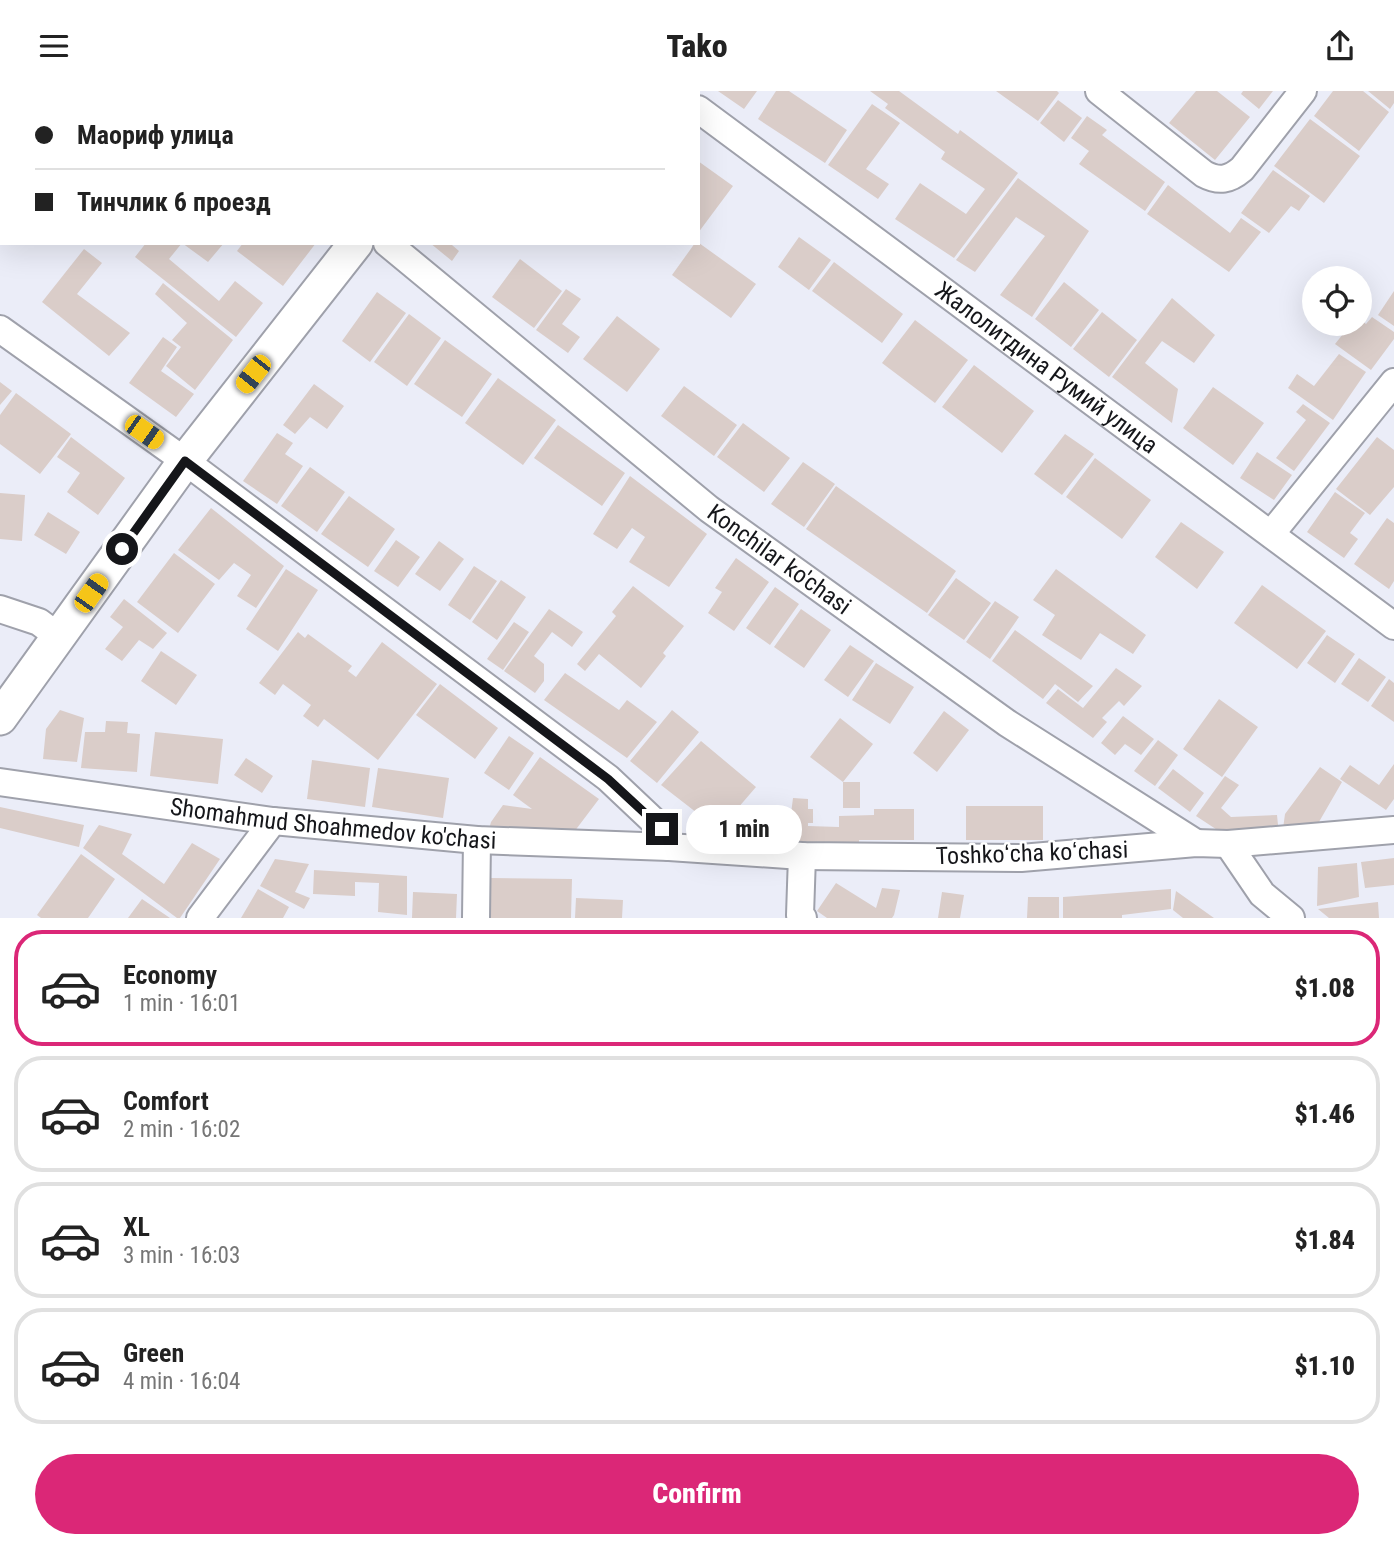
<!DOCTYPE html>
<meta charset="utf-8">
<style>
:root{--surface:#fff;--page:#f2f2f2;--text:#222;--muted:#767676;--line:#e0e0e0;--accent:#db2777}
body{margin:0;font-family:"Roboto Condensed",sans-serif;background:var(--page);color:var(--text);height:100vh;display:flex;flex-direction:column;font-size:26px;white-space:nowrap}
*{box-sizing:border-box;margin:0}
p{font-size:23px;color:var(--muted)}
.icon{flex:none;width:38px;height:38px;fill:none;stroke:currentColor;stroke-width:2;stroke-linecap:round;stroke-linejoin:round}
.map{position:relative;height:827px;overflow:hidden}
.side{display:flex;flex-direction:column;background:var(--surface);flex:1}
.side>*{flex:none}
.banner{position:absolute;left:0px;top:0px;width:700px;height:154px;box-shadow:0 7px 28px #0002;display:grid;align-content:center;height:154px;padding:0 35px;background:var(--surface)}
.buttons{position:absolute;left:1302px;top:175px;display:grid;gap:14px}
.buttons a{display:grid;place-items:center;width:70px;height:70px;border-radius:50%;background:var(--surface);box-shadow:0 7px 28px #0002;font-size:35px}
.end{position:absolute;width:32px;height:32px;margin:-16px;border:9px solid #15161a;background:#fff;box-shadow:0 0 0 4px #fff}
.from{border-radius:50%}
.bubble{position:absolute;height:49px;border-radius:24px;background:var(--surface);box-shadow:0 7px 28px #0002;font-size:23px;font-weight:800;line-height:49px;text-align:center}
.car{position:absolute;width:21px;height:42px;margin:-21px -10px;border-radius:9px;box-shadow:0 0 5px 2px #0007;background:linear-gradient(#f5c518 24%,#345 0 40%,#f5c518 0 76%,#345 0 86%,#f5c518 0)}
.banner b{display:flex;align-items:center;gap:24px;height:66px;font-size:26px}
.banner b+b{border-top:2px solid var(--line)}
.banner i{width:18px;height:18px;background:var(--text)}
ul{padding:12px 0 0;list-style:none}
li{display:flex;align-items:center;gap:21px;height:116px;margin:0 14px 10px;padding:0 21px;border:4px solid var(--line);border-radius:28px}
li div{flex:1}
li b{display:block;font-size:26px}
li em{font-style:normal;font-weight:800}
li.active{border-color:var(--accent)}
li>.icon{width:63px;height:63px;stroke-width:1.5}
.cta{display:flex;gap:14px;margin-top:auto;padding:14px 35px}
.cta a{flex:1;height:80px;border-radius:42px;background:var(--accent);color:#fff;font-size:28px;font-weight:800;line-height:80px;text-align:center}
header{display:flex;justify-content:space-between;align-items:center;height:91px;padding:0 35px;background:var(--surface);font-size:32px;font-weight:800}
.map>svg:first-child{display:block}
.building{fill:#dacdc9}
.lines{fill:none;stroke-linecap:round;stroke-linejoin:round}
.minor-casing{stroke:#9fa1ab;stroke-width:30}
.tertiary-casing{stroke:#9fa1ab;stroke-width:37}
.minor{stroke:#fff;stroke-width:26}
.tertiary{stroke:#fff;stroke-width:33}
.route{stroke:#15161a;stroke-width:9}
.labels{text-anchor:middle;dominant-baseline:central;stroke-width:5;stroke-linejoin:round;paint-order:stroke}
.street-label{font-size:24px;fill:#15161a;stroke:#fff}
</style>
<header><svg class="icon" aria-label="menu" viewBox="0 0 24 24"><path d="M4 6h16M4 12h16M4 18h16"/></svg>Tako<svg class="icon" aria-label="share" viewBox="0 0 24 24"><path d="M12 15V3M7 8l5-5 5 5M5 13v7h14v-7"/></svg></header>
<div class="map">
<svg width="1394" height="827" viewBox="0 0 1394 827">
<rect width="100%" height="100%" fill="#ebedf8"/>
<!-- building -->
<path class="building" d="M718,0H757L744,18Z
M776,0H789L847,39L825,72L758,28Z
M870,0H899L958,43L960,39L1018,82L954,167L895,128L920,92L966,123L985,98L941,68L945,61L885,17L888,13Z
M996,0H1057L1059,2L1038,30Z
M1196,0H1217L1250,26L1215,69L1169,32Z
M1243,0H1273L1259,18L1241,3Z
M1333,0H1363L1389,21L1359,60L1314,25Z
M1368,0H1394V12L1390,18Z
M1058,9L1082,27L1064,51L1040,32Z
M872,13L900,32L866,78L889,93L878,108L828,74Z
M1087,25L1107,39L1102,44L1165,91L1145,120L1079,73L1089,60L1071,47Z
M1310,28L1360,65L1324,112L1274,75Z
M698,70L733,95L698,142Z
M1273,79L1310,105L1299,120L1291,115L1269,142L1241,122Z
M1018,87L1089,140L1032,226L1000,204L1045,145L1016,126L975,181L956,169Z
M1168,94L1230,142L1241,127L1261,141L1229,181L1147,123Z
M799,146L831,169L809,199L778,176Z
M146,152H182L169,168L219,210L235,190L263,212L236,246L135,166Z
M182,152H224L208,171Z
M243,152H316L283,195L237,160Z
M430,152H454L452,154L459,160L452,170Z
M695,152H699L756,193L731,227L672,184Z
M84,158L102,172L77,203L130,242L109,265L42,211Z
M520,168L562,200L534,237L492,206Z
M834,171L903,223L882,252L812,200Z
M1064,191L1099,219L1071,256L1035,228Z
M163,192L233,249L195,299L166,275L181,256L172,249L187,232L155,203Z
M566,198L581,208L562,233L580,246L568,262L536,239Z
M1394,200V235L1378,224Z
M377,201L406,222L370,271L342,250Z
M1172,207L1215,244L1194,272L1162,250L1145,272L1178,298L1172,332L1112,286Z
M1102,221L1137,249L1109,286L1073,258Z
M409,223L441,247L407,295L374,271Z
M617,225L660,258L627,301L583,268Z
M1372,226L1394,241V248L1371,279L1335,253L1351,233H1360V228L1366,233Z
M915,229L968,269L935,312L882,272Z
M163,246L177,256L161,280L194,303L176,326L129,292Z
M445,249L492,283L462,326L414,293Z
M1339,263L1366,281L1333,329L1288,297L1297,283L1314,295Z
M974,274L1034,320L1002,362L942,316Z
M498,287L556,329L523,374L465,332Z
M0,291L12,300L0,314Z
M314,293L344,315L327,338L310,326L295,343L283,334Z
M684,295L737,334L714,365L661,325Z
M1213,296L1264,332L1233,374L1183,337Z
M16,302L71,343L40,383L0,353V324Z
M1303,313L1330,332L1294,380L1276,367L1306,329L1296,321Z
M743,332L790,367L764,401L717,366Z
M558,334L625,382L602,415L534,367Z
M277,342L293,352L285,363L303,375L277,413L243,390Z
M1065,343L1094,363L1062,404L1034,383Z
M71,346L125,387L98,424L67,401L80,382L57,366Z
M1377,346L1394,359V396L1370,424L1336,398Z
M1257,361L1292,384L1274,409L1240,387Z
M1095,367L1151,409L1122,448L1066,406Z
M803,371L835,393L804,436L771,413Z
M310,376L345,401L317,441L281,415Z
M630,385L707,443L669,496L629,471L645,446L632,437L617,458L593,443Z
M836,395L956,480L927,522L806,438Z
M1335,401L1365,422L1350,442L1358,448L1344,467L1307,441Z
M0,402L25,404L22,450L0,448Z
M349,405L395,438L368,476L321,443Z
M211,417L284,475L256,517L237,505L251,484L234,472L219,489L178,459Z
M48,421L80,441L66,463L34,444Z
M1387,427L1394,432V490L1389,498L1354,473Z
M1181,431L1224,461L1197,498L1155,466Z
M396,449L420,466L398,496L374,480Z
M439,450L464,468L440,500L415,483Z
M174,462L215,493L178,542L137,511Z
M736,467L769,491L734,540L708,522L722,501L715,497Z
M474,475L497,490L470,529L448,514Z
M286,478L318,499L278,560L246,538Z
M1056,478L1146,544L1133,563L1100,542L1081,569L1042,544L1055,524L1033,509Z
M956,487L991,512L964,549L928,524Z
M501,489L526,506L497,549L472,531Z
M1262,494L1326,540L1297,578L1234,532Z
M633,495L684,535L663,562L666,565L641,597L599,563L585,580L577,573L616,525L612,521Z
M775,496L799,513L770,554L746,537Z
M124,508L167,542L153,558L139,549L122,570L105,558L123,536L110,526Z
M995,510L1019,526L990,568L966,551Z
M549,518L583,541L572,556L552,541L534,565L544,573V590L535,602L504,580Z
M801,518L831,539L804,577L774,556Z
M514,531L529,541L503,579L487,568Z
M1015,539L1093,595L1078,611L1055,593L1043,608L992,570Z
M298,541L305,547L308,543L352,575L348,580L356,586L382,551L437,593L378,669L324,628L318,636L303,625L311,614L283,593L275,604L259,592Z
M1327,544L1355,563L1335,592L1307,572Z
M850,554L874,570L848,606L824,589Z
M161,560L197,584L176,614L141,590Z
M1359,567L1386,586L1368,611L1341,593Z
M876,572L914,596L890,633L852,609Z
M1116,577L1142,595L1124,615L1119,610L1102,627L1107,631L1093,647L1046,612L1058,598L1083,617Z
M565,582L619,619L627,609L657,631L627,667L544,609Z
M1389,588L1394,592V631L1371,615Z
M440,593L498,637L475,668L416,624Z
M1219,608L1258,636L1222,686L1183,658Z
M60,619L84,627L77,671L43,668L46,638Z
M672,619L699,641L657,692L630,670Z
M944,620L969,639L937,681L913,662Z
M1123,625L1154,648L1141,664L1125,653L1115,664L1101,652Z
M840,627L873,653L843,691H860V717H843V691L810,666Z
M106,630L128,631L127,642L140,643L137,681L81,677L85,641H105Z
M155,641L223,648L218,693L150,685Z
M509,645L534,662L509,699L484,682Z
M1158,649L1178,664L1155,695L1134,680Z
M701,650L756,696L719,739L661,694Z
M540,666L599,708L571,745L489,738L491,731L503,714L532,718L513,704Z
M246,667L273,685L262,702L234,684Z
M312,669L370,677L365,716L307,708Z
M1394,673V708L1386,719L1340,688L1350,674L1379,694Z
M1320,676L1342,691L1312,743L1282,745L1285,723Z
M378,677L449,687L443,727L372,716Z
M1173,678L1204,702L1190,721L1158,697Z
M1225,685L1239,694L1221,717L1231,726L1277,724L1279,744L1231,748L1196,725Z
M793,707L808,708V718H813V732H808V735L839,736V725L874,724V718H914V749H859V752L787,754Z
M966,715H1043V749H966Z
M0,716L84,734L79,756L0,737Z
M99,734L132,743L122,763L164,793L192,752L220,768L180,827H177L83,757Z
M81,763L115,788L88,827H41L37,824Z
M1394,767V794L1365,797L1361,771Z
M275,768L309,773L295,801L310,807L304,818L260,795Z
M1357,772L1359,806L1317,815L1318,776Z
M314,779L407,785V824L378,821L379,792L355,791V805L313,803Z
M490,787L572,788L571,827H490Z
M836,792L876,817L882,797L900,799L894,824L892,827H827L817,820Z
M258,798L289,816L283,827H241Z
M1171,798V818L1122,824V827H1063V806Z
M1176,800L1214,827H1183L1173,819Z
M413,801L457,803L456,827H412Z
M942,801L964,804L960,827H938Z
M1028,806H1059V827H1027Z
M576,807L623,809L622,827H575Z
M142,808L170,827H128Z
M1378,811L1379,827H1329L1318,818Z"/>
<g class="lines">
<!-- minor casing -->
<g class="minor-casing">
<g id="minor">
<path d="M675,0L677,2"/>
<path d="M1099,0L1204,83C1219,91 1229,89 1242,78L1303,0"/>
<path d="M72,2L73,0"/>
<path id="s1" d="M698,18L1394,535"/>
<path d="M0,95L2,92"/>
<path id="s2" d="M387,152L709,418L1007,632L1196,752"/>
<path d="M0,238L185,370L608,687L662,738L669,756"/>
<path d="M1271,443L1394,291"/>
<path d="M0,518L39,531L59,546"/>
<path id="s3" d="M0,691L273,730L477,749L669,756L802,765L1021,767L1196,752L1228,753L1394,739"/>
<path d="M1228,753L1262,803L1291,827"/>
<path d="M802,765L800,824L803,827"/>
<path d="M200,827L273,730"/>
<path d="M476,827L477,749"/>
</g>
</g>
<!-- tertiary casing -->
<g class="tertiary-casing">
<path id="tertiary" d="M468,2L469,0
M0,627L185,370L356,152"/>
</g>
<!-- minor -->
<use href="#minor" class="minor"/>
<!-- tertiary -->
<use href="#tertiary" class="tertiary"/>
</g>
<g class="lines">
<!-- route -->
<path class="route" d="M122,458L185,370L608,688L662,738"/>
</g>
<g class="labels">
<!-- street labels -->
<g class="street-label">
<text stroke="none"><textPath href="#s1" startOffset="434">Жалолитдина Румий улица</textPath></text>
<text stroke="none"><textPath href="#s2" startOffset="504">Konchilar ko'chasi</textPath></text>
<text stroke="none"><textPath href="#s3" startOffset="336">Shomahmud Shoahmedov ko'chasi</textPath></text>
<text transform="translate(1032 762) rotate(-2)">Toshkoʻcha koʻchasi</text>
</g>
</g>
</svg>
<div class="buttons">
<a><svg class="icon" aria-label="locate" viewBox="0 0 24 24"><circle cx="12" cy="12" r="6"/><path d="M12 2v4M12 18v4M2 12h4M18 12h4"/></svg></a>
</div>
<i class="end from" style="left:122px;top:458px"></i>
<i class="end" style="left:662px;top:738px"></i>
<div class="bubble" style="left:686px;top:714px;width:116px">1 min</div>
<i class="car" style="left:253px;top:283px;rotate:218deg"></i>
<i class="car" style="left:144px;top:341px;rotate:125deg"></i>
<i class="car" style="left:91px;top:502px;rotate:35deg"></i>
<div class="banner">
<b><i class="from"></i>Маориф улица</b>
<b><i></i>Тинчлик 6 проезд</b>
</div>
</div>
<section class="side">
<ul>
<li class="active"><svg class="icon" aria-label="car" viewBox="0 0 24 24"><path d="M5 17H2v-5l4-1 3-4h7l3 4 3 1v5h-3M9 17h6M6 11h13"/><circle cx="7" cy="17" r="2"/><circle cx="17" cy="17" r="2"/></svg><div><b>Economy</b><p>1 min · 16:01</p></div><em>$1.08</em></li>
<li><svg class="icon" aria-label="car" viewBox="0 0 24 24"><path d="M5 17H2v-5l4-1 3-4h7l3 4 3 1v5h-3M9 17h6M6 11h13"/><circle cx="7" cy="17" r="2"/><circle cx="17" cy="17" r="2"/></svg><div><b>Comfort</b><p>2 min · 16:02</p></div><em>$1.46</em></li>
<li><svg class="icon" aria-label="car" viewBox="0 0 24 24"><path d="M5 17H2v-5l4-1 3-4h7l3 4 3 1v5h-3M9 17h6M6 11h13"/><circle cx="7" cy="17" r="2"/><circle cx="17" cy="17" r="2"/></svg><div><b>XL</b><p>3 min · 16:03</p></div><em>$1.84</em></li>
<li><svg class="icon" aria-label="car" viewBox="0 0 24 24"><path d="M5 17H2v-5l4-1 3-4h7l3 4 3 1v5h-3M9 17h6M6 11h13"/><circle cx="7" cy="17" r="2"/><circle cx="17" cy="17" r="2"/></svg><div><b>Green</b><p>4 min · 16:04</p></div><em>$1.10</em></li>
</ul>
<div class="cta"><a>Confirm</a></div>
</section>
